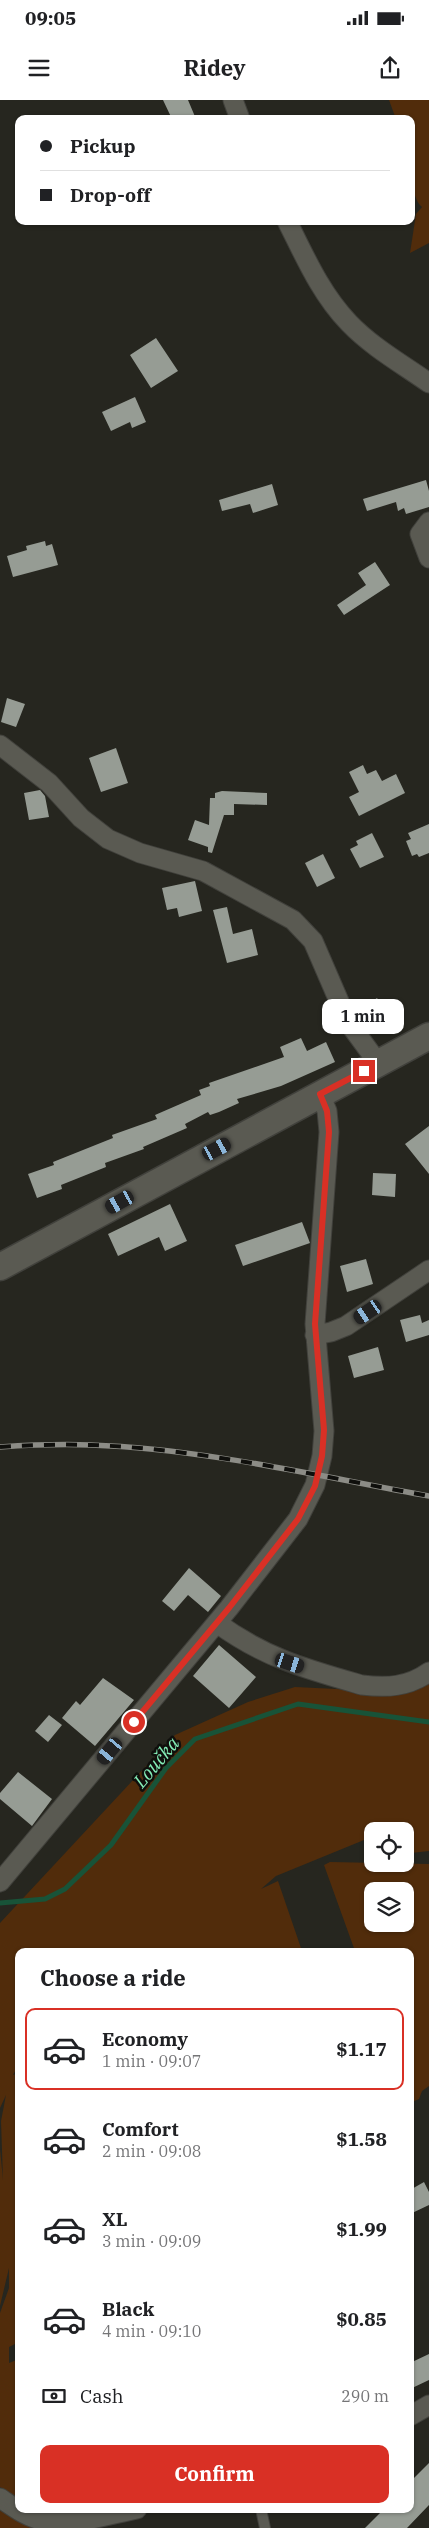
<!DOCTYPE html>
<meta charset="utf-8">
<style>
:root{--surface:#fff;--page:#f6f6f6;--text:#202124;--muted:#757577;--line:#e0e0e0;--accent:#d93025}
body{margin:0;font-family:"IBM Plex Serif",serif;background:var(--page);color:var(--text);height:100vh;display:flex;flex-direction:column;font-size:19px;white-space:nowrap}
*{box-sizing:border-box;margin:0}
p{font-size:16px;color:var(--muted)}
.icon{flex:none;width:28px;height:28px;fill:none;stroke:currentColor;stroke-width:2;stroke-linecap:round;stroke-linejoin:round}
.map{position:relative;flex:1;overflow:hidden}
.details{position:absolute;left:15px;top:1848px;width:399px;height:565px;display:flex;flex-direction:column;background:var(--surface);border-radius:10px;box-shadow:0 1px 4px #0004}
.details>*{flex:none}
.hud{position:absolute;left:15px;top:15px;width:400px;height:110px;border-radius:10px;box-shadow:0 1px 4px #0004;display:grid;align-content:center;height:110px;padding:0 25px;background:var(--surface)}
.controls{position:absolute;left:364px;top:1722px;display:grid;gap:10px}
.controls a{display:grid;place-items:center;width:50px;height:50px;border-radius:10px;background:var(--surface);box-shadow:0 1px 4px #0004;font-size:25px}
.end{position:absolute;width:22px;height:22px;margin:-11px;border:6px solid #d93025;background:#fff;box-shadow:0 0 0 2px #fff}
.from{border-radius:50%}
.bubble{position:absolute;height:35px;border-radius:10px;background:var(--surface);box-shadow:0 1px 4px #0004;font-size:16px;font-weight:800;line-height:35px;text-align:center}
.car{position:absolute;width:15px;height:30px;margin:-15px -8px;border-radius:6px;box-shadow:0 0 4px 1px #0007;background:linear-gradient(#222 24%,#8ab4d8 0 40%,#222 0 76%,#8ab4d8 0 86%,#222 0)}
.hud b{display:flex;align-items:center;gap:18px;height:48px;font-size:19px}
.hud b+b{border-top:1px solid var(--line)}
.hud i{width:12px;height:12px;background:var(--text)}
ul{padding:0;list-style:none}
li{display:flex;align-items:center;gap:15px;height:82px;margin:0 10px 8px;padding:0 15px;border:2px solid transparent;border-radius:10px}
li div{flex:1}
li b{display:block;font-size:19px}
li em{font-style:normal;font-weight:800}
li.on{border-color:var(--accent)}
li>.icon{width:45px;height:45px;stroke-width:1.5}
h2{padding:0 25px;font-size:22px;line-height:60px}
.pay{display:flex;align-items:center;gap:12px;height:55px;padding:0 25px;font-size:19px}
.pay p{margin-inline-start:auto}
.primary-button{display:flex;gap:10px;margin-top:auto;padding:10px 25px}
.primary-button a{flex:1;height:58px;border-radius:10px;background:var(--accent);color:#fff;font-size:20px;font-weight:800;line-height:58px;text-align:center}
.status{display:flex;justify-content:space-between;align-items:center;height:35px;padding:0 25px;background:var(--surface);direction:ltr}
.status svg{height:14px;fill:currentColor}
header{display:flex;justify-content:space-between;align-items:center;height:65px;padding:0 25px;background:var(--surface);font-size:22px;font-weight:800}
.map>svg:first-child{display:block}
.green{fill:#512c0b;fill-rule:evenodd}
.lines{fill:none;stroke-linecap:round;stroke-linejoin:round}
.stream{stroke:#185338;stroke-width:5}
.building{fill:#969c94}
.lane-casing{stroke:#41413c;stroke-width:12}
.street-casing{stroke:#41413c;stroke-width:21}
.secondary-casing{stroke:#41413c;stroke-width:29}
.lane{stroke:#5a5a52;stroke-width:10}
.street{stroke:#5a5a52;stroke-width:19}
.secondary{stroke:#5a5a52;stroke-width:26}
.rail-casing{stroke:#8c8c86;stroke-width:5.5}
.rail{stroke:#0f0f0c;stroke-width:4;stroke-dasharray:11;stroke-linecap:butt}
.route{stroke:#d93025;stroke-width:6}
.labels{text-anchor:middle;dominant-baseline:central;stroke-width:5;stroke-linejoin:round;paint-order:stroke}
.water-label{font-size:19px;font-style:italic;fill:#84edb7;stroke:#0f0f0c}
</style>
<div class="status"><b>09:05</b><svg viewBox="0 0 49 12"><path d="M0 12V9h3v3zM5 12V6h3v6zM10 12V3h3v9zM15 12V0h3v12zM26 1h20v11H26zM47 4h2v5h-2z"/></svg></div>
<header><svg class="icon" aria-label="menu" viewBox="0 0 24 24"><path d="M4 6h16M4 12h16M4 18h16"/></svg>Ridey<svg class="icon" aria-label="share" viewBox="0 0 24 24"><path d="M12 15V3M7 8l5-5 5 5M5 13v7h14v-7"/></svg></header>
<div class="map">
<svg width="429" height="2428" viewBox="0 0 429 2428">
<rect width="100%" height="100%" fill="#26261f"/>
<!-- green -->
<path class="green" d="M389,0H429V143L410,153L416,114L422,107C406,93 411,39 411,19H396Z
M429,1579V1751L411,1753L405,1751V1731H372V1741L364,1740L276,1776L261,1789L278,1781L302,1851H19V1964L13,1975L19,1973V2242L9,2247V2263L19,2259V2399L0,2387V2213L9,2188V2168L0,2206V2049L3,2080L1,2021L6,1995L0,2008V1823L175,1635L248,1602L295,1587L357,1590Z
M330,1762L429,1764V1986L422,1991L419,1999L410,2003V1851H355L324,1765ZM372,1791H405V1824H372Z
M0,2406L46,2428H0Z"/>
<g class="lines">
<!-- stream -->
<path class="stream" d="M0,1803L45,1799L65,1789L111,1745L166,1668L195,1639L298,1604L429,1622"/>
</g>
<!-- building -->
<path class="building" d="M163,0H188L196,19H172Z
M156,238L178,271L151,288L130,255Z
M135,297L146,322L132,328L130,322L111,331L102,312Z
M426,380L429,391V407L406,414L404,408L398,411L396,402L367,411L363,399Z
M272,384L278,405L253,413L250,404L222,411L219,400Z
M45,441L46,446L52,444L58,465L13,477L7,456L27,450L26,446Z
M375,462L390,485L344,515L337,505L366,485L358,473Z
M7,598L25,604L16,627L1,622Z
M116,648L128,683L101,692L89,658Z
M363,665L367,674L376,670L382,681L396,674L405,693L359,716L349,697L359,692L349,672Z
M40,690L45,696L49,717L29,720L24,693Z
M222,691L267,693V705L234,704V715H224L212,753L208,752V747L188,740L195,720L209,725L210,698H215V693Z
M429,724V753L419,757L417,754L412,756L406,741L411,739L408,733Z
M372,733L384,757L360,768L350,749L358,745L356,741Z
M323,754L335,778L317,787L305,763Z
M195,781L202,811L179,817L177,808L167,810L162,788Z
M227,807L233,834L252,829L258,855L227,863L213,810Z
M377,898L393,921L374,933L362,915L368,911L365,906Z
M301,938L307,951L326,942L335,962L281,986L237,999L239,1003L219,1012L210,1015L208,1012L185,1024L187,1028L143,1047L144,1049L105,1063L106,1067L61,1085L62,1089L37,1098L28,1074L54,1065L53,1062L113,1038L112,1035L157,1019L155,1015L201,995L199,990L210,986L209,983L284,957L280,947Z
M429,1026V1074L405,1044Z
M373,1073L396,1074L395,1097L372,1095Z
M170,1104L187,1141L165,1151L159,1137L118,1156L108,1134Z
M302,1122L310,1143L243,1166L235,1145Z
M366,1159L373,1184L347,1192L340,1166Z
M420,1215L422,1223L429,1220V1235L406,1242L400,1220Z
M378,1247L384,1270L354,1278L348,1256Z
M189,1468L221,1496L208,1512L188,1495L174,1511L162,1501Z
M219,1545L256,1577L229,1608L193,1576Z
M103,1578L134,1600L95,1646L62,1618L76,1601L80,1605Z
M49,1615L62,1625L48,1642L35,1631Z
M18,1672L52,1699L32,1726L0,1699V1693Z
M424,2082L429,2092V2105L410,2114V2090Z
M429,2254V2280L410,2289V2263Z
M429,2363V2405L407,2428H365L384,2409H410V2382Z"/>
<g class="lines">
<!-- lane casing -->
<g class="lane-casing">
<path id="lane" d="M261,2409L265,2428"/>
</g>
<!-- street casing -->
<g class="street-casing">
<path id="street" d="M233,0L240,19
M287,121C305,157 321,194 349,223C372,247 402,264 429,283
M429,422L420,434L429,458
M0,645L49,683L81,718L108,739L140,753L203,771L293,820L313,841L348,922L378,963
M315,1235L331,1232L346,1226L429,1170
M217,1523C265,1558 306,1569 362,1585C387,1588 408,1587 429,1572
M0,1782L229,1508L298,1419L315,1385L322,1356L324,1331L315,1224L329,1032L327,1011L320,994
M410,2316L429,2305
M0,2398C12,2406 26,2417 41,2420C72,2427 107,2415 137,2409"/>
</g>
<!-- secondary casing -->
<g class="secondary-casing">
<path id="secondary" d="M0,1167L429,936"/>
</g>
<!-- lane -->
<use href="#lane" class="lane"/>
<!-- street -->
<use href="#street" class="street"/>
<!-- secondary -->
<use href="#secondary" class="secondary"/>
<!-- rail casing -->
<g class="rail-casing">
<path id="rail" d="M0,1347C30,1345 61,1344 91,1345C205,1349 317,1376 429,1396"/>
</g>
<!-- rail -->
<use href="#rail" class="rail"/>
</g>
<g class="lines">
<!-- route -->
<path class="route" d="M134,1622L229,1508L298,1419L315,1386L322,1356L324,1330L315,1224L329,1032L327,1011L320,994L364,971"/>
</g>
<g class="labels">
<!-- water labels -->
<g class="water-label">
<text transform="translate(156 1662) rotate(-50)">Loučka</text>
</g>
</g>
</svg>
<div class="controls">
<a><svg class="icon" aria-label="locate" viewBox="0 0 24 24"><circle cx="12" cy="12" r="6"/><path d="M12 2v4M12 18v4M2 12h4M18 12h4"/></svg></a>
<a><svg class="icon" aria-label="layers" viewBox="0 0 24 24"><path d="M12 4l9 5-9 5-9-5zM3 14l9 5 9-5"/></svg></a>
</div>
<i class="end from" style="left:134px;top:1622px"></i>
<i class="end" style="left:364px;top:971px"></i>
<div class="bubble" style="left:322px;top:899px;width:82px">1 min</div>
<i class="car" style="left:217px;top:1049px;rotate:62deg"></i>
<i class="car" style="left:120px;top:1102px;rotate:241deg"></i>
<i class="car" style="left:368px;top:1212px;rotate:236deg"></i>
<i class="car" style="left:290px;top:1563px;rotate:108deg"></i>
<i class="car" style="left:110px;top:1651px;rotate:220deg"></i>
<div class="hud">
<b><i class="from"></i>Pickup</b>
<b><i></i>Drop-off</b>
</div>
<section class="details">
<h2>Choose a ride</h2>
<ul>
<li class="on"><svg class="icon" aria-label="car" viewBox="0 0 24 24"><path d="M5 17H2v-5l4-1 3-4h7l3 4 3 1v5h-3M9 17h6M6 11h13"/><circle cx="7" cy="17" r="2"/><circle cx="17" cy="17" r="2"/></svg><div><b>Economy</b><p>1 min · 09:07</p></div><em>$1.17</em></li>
<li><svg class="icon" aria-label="car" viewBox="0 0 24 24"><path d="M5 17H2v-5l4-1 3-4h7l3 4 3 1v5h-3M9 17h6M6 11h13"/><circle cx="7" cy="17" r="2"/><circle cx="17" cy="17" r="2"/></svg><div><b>Comfort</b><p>2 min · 09:08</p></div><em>$1.58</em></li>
<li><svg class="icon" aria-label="car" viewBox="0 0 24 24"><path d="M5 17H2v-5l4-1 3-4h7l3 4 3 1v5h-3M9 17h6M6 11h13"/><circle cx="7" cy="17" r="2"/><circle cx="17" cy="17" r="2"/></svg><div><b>XL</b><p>3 min · 09:09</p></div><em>$1.99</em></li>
<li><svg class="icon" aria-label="car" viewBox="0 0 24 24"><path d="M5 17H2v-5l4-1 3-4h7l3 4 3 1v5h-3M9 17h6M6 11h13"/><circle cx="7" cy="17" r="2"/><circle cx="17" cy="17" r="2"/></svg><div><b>Black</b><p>4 min · 09:10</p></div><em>$0.85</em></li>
</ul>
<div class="pay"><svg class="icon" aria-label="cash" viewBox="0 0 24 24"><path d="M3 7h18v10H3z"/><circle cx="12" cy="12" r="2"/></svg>Cash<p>290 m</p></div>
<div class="primary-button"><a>Confirm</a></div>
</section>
</div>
